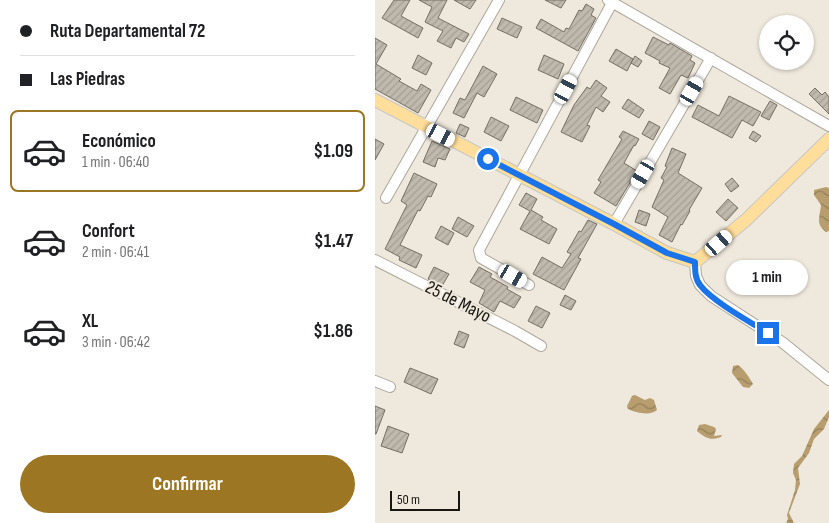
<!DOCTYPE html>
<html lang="es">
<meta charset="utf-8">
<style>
:root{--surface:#fff;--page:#f6f6f6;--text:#202124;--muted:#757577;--line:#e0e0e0;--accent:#9c7622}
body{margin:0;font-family:"Sofia Sans Condensed",sans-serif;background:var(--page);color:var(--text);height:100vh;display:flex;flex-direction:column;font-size:19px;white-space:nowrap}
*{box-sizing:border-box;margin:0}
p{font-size:16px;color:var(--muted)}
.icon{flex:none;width:28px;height:28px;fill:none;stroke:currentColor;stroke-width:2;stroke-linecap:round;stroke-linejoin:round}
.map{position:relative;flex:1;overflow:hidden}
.panel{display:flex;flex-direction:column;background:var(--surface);width:375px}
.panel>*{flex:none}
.guide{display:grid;align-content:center;height:110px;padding:0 20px;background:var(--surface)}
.tools{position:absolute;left:384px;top:15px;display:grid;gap:10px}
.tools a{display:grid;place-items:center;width:55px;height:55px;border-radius:50%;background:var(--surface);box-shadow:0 1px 4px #0004;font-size:25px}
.scale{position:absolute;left:15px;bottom:12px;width:70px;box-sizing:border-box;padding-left:5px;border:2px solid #191612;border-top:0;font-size:14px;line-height:18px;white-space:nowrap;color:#191612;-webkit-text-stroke:4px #efe8dc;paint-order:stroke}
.end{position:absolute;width:22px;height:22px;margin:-11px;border:6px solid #1a73e8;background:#fff;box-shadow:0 0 0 2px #fff}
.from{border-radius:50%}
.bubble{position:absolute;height:35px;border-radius:18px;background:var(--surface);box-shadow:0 1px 4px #0004;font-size:16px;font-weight:700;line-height:35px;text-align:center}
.car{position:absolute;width:15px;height:30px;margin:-15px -8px;border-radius:6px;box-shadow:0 0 4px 1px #0007;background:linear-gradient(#fff 24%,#345 0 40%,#fff 0 76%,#345 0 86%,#fff 0)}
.guide b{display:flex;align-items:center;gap:18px;height:48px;font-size:19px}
.guide b+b{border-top:1px solid var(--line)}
.guide i{width:12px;height:12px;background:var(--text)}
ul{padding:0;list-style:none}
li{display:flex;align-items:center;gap:15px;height:82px;margin:0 10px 8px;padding:0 10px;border:2px solid transparent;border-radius:8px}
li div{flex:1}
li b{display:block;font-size:19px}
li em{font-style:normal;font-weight:700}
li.current{border-color:var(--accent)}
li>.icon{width:45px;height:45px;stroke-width:1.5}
.cta{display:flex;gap:10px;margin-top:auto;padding:10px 20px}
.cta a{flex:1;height:58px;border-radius:30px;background:var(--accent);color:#fff;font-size:20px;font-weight:700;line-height:58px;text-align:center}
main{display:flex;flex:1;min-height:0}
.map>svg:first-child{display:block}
.water{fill:url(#water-waves)}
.building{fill:url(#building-hatch);stroke:#746e64}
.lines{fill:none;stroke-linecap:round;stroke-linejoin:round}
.minor-casing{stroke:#aea79b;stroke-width:12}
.major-casing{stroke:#c8c7c6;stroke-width:14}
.minor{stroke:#fff;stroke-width:10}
.major{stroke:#ffdd9a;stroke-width:12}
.route{stroke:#1a73e8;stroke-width:6}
.labels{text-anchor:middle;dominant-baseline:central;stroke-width:4;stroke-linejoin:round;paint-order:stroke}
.street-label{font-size:19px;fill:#191612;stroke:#efe8dc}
</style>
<main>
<section class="panel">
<div class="guide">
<b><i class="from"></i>Ruta Departamental 72</b>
<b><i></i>Las Piedras</b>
</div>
<ul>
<li class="current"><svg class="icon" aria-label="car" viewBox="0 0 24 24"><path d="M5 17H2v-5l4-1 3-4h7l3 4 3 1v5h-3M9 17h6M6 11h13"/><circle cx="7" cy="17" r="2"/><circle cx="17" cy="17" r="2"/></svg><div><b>Económico</b><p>1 min · 06:40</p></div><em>$1.09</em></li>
<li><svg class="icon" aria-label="car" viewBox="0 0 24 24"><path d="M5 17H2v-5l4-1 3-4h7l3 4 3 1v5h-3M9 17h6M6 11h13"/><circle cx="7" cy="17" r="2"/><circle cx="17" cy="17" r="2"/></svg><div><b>Confort</b><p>2 min · 06:41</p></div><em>$1.47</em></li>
<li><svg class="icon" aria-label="car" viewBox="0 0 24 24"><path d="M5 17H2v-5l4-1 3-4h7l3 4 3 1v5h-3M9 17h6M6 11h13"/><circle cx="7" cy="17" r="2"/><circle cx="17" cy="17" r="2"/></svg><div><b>XL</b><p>3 min · 06:42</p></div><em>$1.86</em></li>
</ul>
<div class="cta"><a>Confirmar</a></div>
</section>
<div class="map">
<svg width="454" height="523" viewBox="0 0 454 523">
<defs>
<pattern id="water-waves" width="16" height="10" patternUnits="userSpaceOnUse" patternTransform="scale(1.25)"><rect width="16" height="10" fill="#b89e6f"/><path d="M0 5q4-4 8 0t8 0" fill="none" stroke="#95805a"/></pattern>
<pattern id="building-hatch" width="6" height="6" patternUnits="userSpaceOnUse" patternTransform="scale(1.25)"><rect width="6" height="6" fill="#c0b9ad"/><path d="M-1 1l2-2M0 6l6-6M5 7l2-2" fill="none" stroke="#a49e94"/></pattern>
</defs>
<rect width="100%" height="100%" fill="#efe8dc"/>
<!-- water -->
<path class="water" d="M451,187L454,188V231L451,232C440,224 445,216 446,205L439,195V190Z
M363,365C369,369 374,377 378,384L374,388L368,387L357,373L358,366Z
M260,395L270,400L275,398L279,400L282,410C276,416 261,413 253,409L252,406L257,396Z
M454,410V417L449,429L439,439L434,453L423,468L425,484L414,513L419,523H411L413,519L412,515L420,490L421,480L418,473L419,464L427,456L439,429Z
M330,424L339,427L341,429L339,436L347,435L346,437C336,441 330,438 322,431L324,425Z"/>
<!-- building -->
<path class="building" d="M19,0H35L26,16L48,28L43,38L7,18Z
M44,0H72L63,18L94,34L89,42L81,38L76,48L62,41L68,31L50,22L57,7Z
M79,0H101L95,9Z
M170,0H191L186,8Z
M211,4L219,9L216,15L221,18L203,51L161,28L166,19L189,32L191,28L194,29L204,10L207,11Z
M127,18L147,27L142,38L122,29Z
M278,37L294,45L295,43L317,56L315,60L320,63L313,78L306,75L295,94L284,88L295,68L284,63L285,61L270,53Z
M0,38L12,45L1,64L26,79L24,81L42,91L46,84L56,90L43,113L0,89Z
M241,49L258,59L252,71L234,61Z
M43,55L57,63L51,75L37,68Z
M169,55L189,64L183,79L163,70Z
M260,56L267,61L263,67L256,63Z
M108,66L122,74L109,97L102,93L89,118L78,113L85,98L90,100Z
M221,80L232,88L226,96L235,102L228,112L221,107L212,125L215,126L207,142L186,132L199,105L212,87L215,89Z
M440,88L447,95L450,92L454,97V114L434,94Z
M354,96L386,112L378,126L367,120L357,138L317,117L323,105L344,116Z
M141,97L168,110L162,123L135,110Z
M253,99L269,110L264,118L247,108Z
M395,101L402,105L394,120L386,116Z
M116,117L134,126L126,141L109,132Z
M274,121L285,127L278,140L267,134Z
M85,124L94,128L90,137L81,133Z
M248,131L264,139L260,146L259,145L249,163L262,171L241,206L219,193L226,182L223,180L247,139L244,137Z
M378,131L386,136L381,142L374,138Z
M0,139L9,144L0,160Z
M57,141L75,149L70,160L63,158L60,167L48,162Z
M297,148L311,154L303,173L327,188L314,210L315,211L307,225L306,224L297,242L284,235L293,217L277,207L289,180L286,178L292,167L290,166Z
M39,173L62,184L56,197L53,196L45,211L43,210L25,245L47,255L41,268L24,260L25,257L10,249L32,205L26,201Z
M357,178L364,186L356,192L350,184Z
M151,193L162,199L156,210L168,217L166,220L182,229L174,244L145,229L155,211L144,205Z
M353,199L363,208L351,221L341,212Z
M264,210L275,214L271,226L260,222Z
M83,217L99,226L92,237L77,229Z
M213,220L222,224L203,258L206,259L189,290L158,274L167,257L187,268L196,254L192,252L204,231L206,232Z
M66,226L79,233L73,245L60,238Z
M59,267L74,274L67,286L53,279Z
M104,267L117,274L115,277L133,287L132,289L146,297L139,308L125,301L119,312L104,303L110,290L95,282Z
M190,295L201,301L196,310L185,305Z
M161,306L175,313L167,328L153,321Z
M84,331L94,335L89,348L79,344Z
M35,368L63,379L56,394L29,382Z
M0,406L10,410L1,434H0Z
M13,426L34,434L27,453L6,446Z"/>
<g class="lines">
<!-- minor casing -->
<g class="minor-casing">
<path id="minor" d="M233,0L454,126
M11,198L124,0
M239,224L336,58
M0,260L140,331L166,346
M320,262L321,276L325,285L336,296L407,342L454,380
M154,285L106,258L104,250L237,3
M0,381L15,387"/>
</g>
<!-- major casing -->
<g class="major-casing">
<path id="major" d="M0,100L239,224L292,253L320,262L371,220L454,139"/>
</g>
<!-- minor -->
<use href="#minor" class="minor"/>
<!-- major -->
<use href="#major" class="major"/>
</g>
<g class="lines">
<!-- route -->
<path class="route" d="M113,159L239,224L292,253L320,262C320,270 320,279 325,285C337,301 375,322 393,333"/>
</g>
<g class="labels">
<!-- street labels -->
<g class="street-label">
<text transform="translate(83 302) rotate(27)">25 de Mayo</text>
</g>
</g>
</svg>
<div class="tools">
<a><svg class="icon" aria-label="locate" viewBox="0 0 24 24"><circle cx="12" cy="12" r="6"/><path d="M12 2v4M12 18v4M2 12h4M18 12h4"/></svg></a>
</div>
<div class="scale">50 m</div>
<i class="end from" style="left:113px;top:159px"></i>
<i class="end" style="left:393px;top:333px"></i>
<div class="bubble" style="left:351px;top:260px;width:82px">1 min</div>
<i class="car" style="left:191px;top:89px;rotate:28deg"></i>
<i class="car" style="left:317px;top:91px;rotate:30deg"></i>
<i class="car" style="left:66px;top:135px;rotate:117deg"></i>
<i class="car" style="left:268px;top:174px;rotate:210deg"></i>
<i class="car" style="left:344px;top:243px;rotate:49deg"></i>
<i class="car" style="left:138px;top:276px;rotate:120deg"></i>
</div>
</main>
